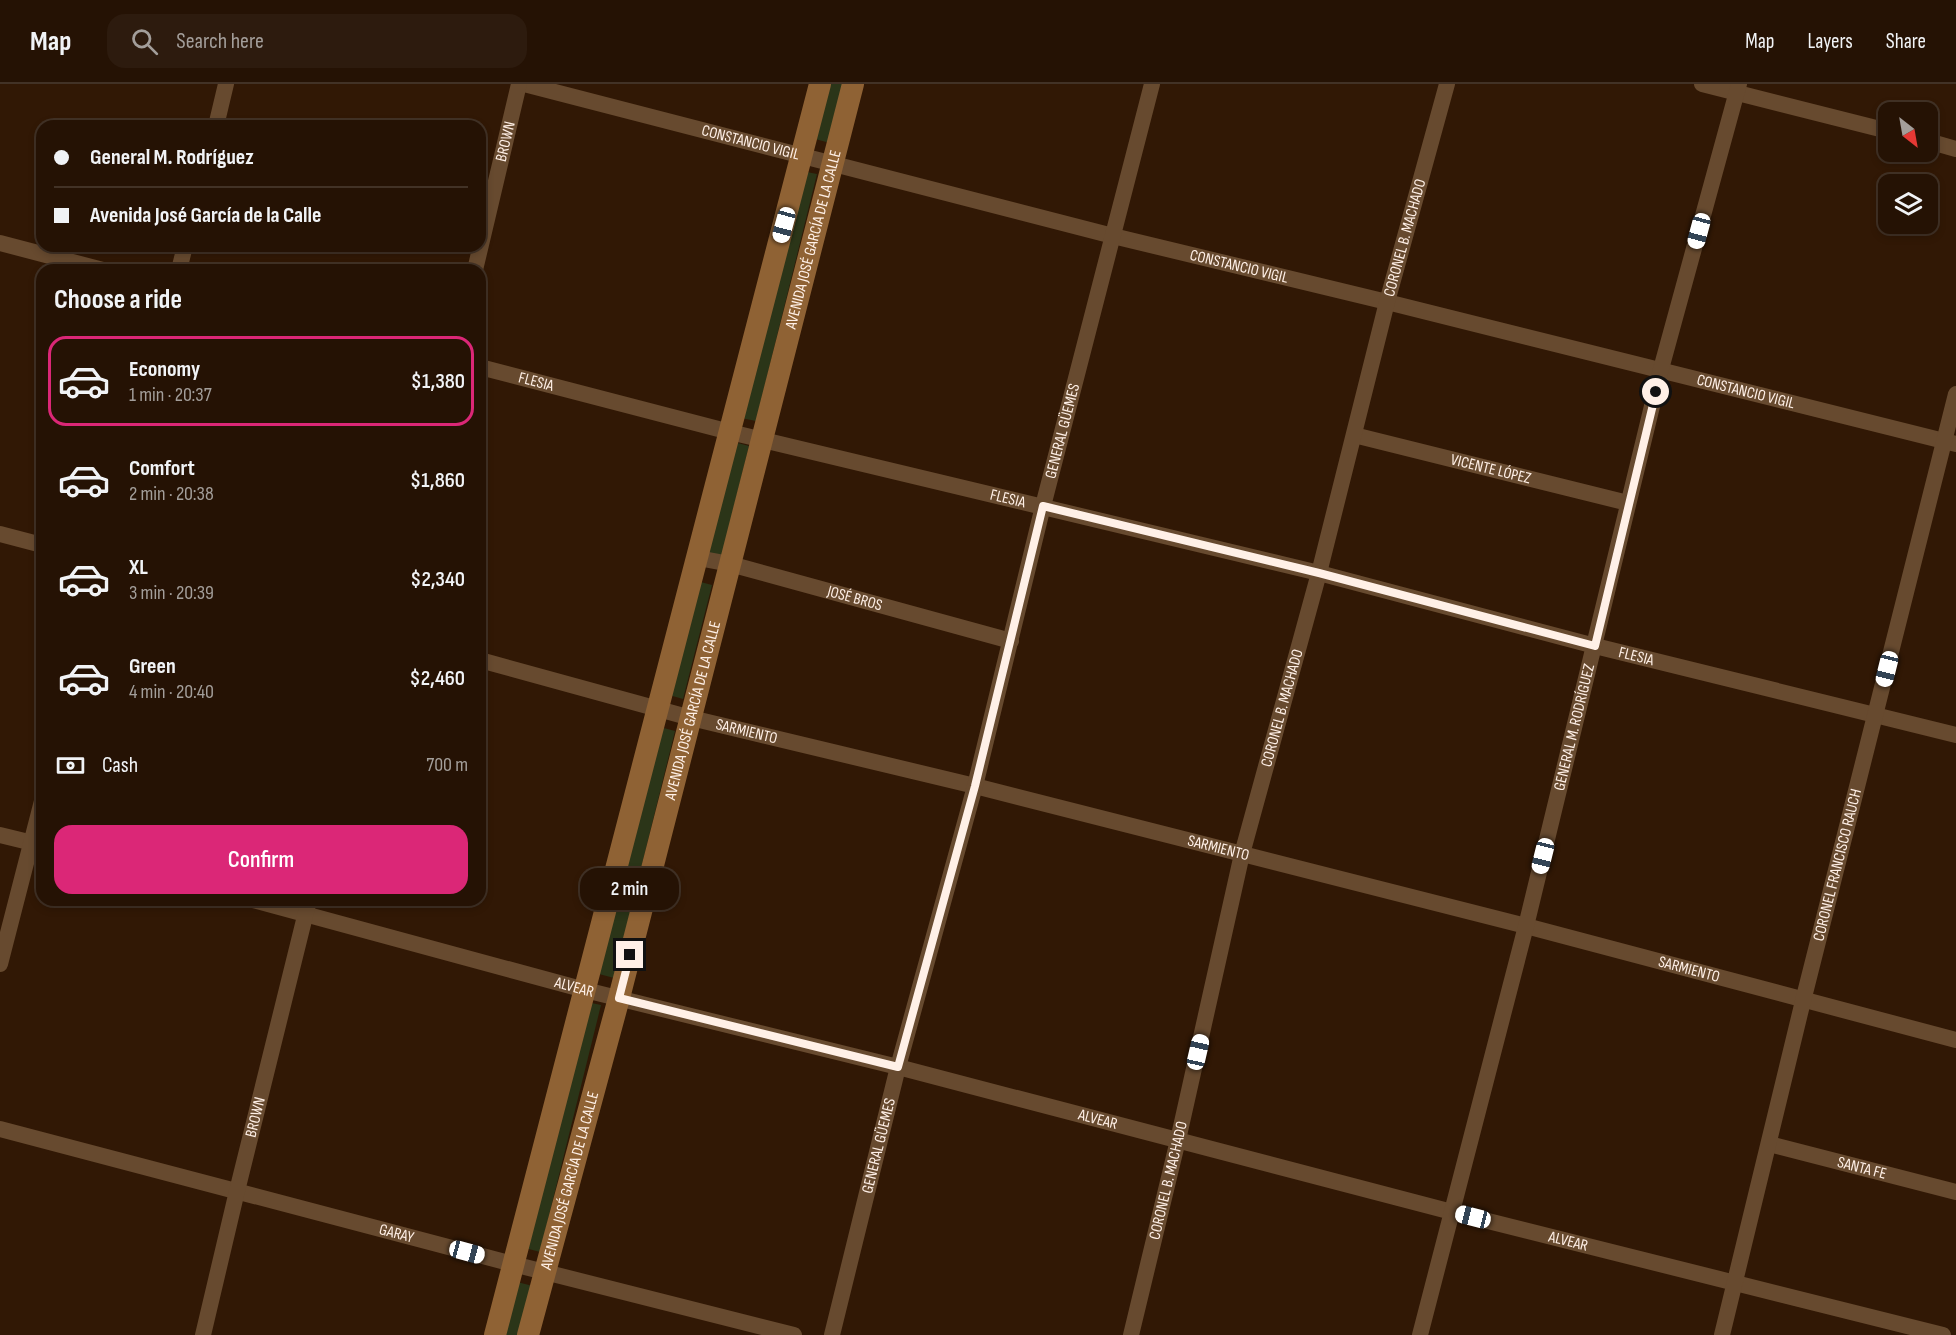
<!DOCTYPE html>
<meta charset="utf-8">
<style>
:root{--surface:#251204;--page:#2d1b0e;--text:#f1f3f6;--muted:#a39e9a;--line:#423226;--accent:#db2777}
body{margin:0;font-family:"Sofia Sans Condensed",sans-serif;background:var(--page);color:var(--text);height:100vh;display:flex;flex-direction:column;font-size:22px;white-space:nowrap}
*{box-sizing:border-box;margin:0}
p{font-size:20px;color:var(--muted)}
.icon{flex:none;width:33px;height:33px;fill:none;stroke:currentColor;stroke-width:2;stroke-linecap:round;stroke-linejoin:round}
.map{position:relative;flex:1;overflow:hidden}
.side{position:absolute;left:36px;top:180px;width:450px;height:642px;display:flex;flex-direction:column;background:var(--surface);border-radius:18px;box-shadow:0 3px 9px #0003,0 0 0 2px var(--line)}
.side>*{flex:none}
.top-card{position:absolute;left:36px;top:36px;width:450px;height:132px;border-radius:18px;box-shadow:0 3px 9px #0003,0 0 0 2px var(--line);display:grid;align-content:center;height:132px;padding:0 18px;background:var(--surface)}
.needle{width:39px;rotate:149deg}
.controls{position:absolute;left:1878px;top:18px;display:grid;gap:12px}
.controls a{display:grid;place-items:center;width:60px;height:60px;border-radius:12px;background:var(--surface);box-shadow:0 3px 9px #0003,0 0 0 2px var(--line);font-size:30px}
.end{position:absolute;width:27px;height:27px;margin:-14px;border:8px solid #fff0e7;background:#111;box-shadow:0 0 0 3px #111}
.from{border-radius:50%}
.bubble{position:absolute;height:42px;border-radius:18px;background:var(--surface);box-shadow:0 3px 9px #0003,0 0 0 2px var(--line);font-size:20px;font-weight:600;line-height:42px;text-align:center}
.car{position:absolute;width:18px;height:36px;margin:-18px -9px;border-radius:8px;box-shadow:0 0 4px 2px #0007;background:linear-gradient(#fff 24%,#345 0 40%,#fff 0 76%,#345 0 86%,#fff 0)}
.top-card b{display:flex;align-items:center;gap:21px;height:57px;font-size:22px}
.top-card b+b{border-top:2px solid var(--line)}
.top-card i{width:15px;height:15px;background:var(--text)}
ul{padding:0;list-style:none}
li{display:flex;align-items:center;gap:18px;height:90px;margin:0 12px 9px;padding:0 6px;border:3px solid transparent;border-radius:18px}
li div{flex:1}
li b{display:block;font-size:22px}
li em{font-style:normal;font-weight:600}
li.selected{border-color:var(--accent)}
li>.icon{width:54px;height:54px;stroke-width:1.5}
h2{padding:0 18px;font-size:27px;line-height:72px}
.pay{display:flex;align-items:center;gap:15px;height:66px;padding:0 18px;font-size:22px}
.pay p{margin-inline-start:auto}
.action{display:flex;gap:12px;margin-top:auto;padding:12px 18px}
.action a{flex:1;height:69px;border-radius:18px;background:var(--accent);color:#fff;font-size:24px;font-weight:600;line-height:69px;text-align:center}
header{display:flex;align-items:center;gap:36px;box-sizing:border-box;height:84px;padding:0 30px;background:var(--surface);border-bottom:2px solid var(--line)}
header strong{font-size:28px}
nav{display:flex;gap:33px;margin-inline-start:auto;font-size:21px}
.search{width:420px;height:54px;background:var(--page);display:flex;align-items:center;gap:15px;box-sizing:border-box;padding:0 21px;border-radius:18px;color:var(--muted);font-size:22px}
.map>svg:first-child{display:block}
.green{fill:#2b3518}
.lines{fill:none;stroke-linecap:round;stroke-linejoin:round}
.street{stroke:#674a2f;stroke-width:16}
.secondary{stroke:#8f6234;stroke-width:22}
.route{stroke:#fff0e7;stroke-width:8}
.labels{text-anchor:middle;dominant-baseline:central;stroke-width:6;stroke-linejoin:round;paint-order:stroke}
.street-label{font-size:16px;fill:#fff0e7;stroke:#260e00}
</style>
<header>
<strong>Map</strong>
<div class="search"><svg class="icon" aria-label="search" viewBox="0 0 24 24"><circle cx="10" cy="10" r="6"/><path d="M15 15l6 6"/></svg>Search here</div>
<nav><a>Map</a><a>Layers</a><a>Share</a></nav>
</header>
<div class="map">
<svg width="1956" height="1251" viewBox="0 0 1956 1251">
<rect width="100%" height="100%" fill="#311805"/>
<!-- green -->
<path class="green" d="M828,0H844L830,59L815,55Z
M802,87L817,90L756,337L741,334Z
M734,358L749,362L721,475L706,472Z
M697,497L712,501L683,615L669,611Z
M660,643L675,647L614,894L599,890Z
M587,918L601,921L540,1168L525,1164Z
M517,1198L533,1202L520,1251H504Z"/>
<g class="lines">
<!-- street -->
<g class="street">
<path id="s1" d="M524,0L1113,152L1387,218L1956,360"/>
<path d="M1702,0L1888,47"/>
<path d="M216,42L226,0"/>
<path d="M1928,57L1956,65"/>
<path d="M0,159L103,186"/>
<path d="M179,186L185,162"/>
<path id="s2" d="M475,186L519,0"/>
<path id="s3" d="M480,283L730,348L1319,489L1595,562L1956,651"/>
<path id="s4" d="M1354,351L1628,419"/>
<path d="M0,450L42,461"/>
<path id="s5" d="M698,474L730,480L1011,557"/>
<path id="s6" d="M480,576L691,634L975,702L1526,842L1956,956"/>
<path d="M0,751L41,761"/>
<path id="s7" d="M253,816L585,906L898,983L1452,1128L1943,1251"/>
<path d="M0,880L42,717"/>
<path id="s8" d="M0,1045L513,1180L794,1251"/>
<path id="s9" d="M1769,1060L1956,1108"/>
<path id="s10" d="M203,1251L237,1107L309,816"/>
<path id="s11" d="M832,1251L898,983L975,702L1043,422L1152,0"/>
<path id="s12" d="M1131,1251L1178,1056L1242,770L1319,489L1387,218L1447,0"/>
<path id="s13" d="M1420,1251L1526,842L1661,285L1739,0"/>
<path id="s14" d="M1722,1251L1803,917L1956,310"/>
</g>
<!-- secondary -->
<g class="secondary">
<path d="M495,1251L820,0"/>
<path id="s15" d="M528,1251L619,914L853,0"/>
</g>
</g>
<g class="lines">
<!-- route -->
<path class="route" d="M630,871L619,914L898,983L975,702L1043,422L1319,489L1595,562L1656,308"/>
</g>
<g class="labels">
<!-- street labels -->
<g class="street-label">
<text stroke="none"><textPath href="#s2" startOffset="132">BROWN</textPath></text>
<text stroke="none"><textPath href="#s1" startOffset="234">CONSTANCIO VIGIL</textPath></text>
<text stroke="none"><textPath href="#s12" startOffset="1131">CORONEL B. MACHADO</textPath></text>
<text stroke="none"><textPath href="#s15" startOffset="1132">AVENIDA JOSÉ GARCÍA DE LA CALLE</textPath></text>
<text stroke="none"><textPath href="#s1" startOffset="738">CONSTANCIO VIGIL</textPath></text>
<text stroke="none"><textPath href="#s3" startOffset="58">FLESIA</textPath></text>
<text stroke="none"><textPath href="#s1" startOffset="1260">CONSTANCIO VIGIL</textPath></text>
<text stroke="none"><textPath href="#s11" startOffset="933">GENERAL GÜEMES</textPath></text>
<text stroke="none"><textPath href="#s4" startOffset="141">VICENTE LÓPEZ</textPath></text>
<text stroke="none"><textPath href="#s3" startOffset="544">FLESIA</textPath></text>
<text stroke="none"><textPath href="#s5" startOffset="162">JOSÉ BROS</textPath></text>
<text stroke="none"><textPath href="#s3" startOffset="1192">FLESIA</textPath></text>
<text stroke="none"><textPath href="#s12" startOffset="645">CORONEL B. MACHADO</textPath></text>
<text stroke="none"><textPath href="#s15" startOffset="646">AVENIDA JOSÉ GARCÍA DE LA CALLE</textPath></text>
<text stroke="none"><textPath href="#s13" startOffset="627">GENERAL M. RODRÍGUEZ</textPath></text>
<text stroke="none"><textPath href="#s6" startOffset="276">SARMIENTO</textPath></text>
<text stroke="none"><textPath href="#s6" startOffset="762">SARMIENTO</textPath></text>
<text stroke="none"><textPath href="#s14" startOffset="484">CORONEL FRANCISCO RAUCH</textPath></text>
<text stroke="none"><textPath href="#s6" startOffset="1248">SARMIENTO</textPath></text>
<text stroke="none"><textPath href="#s7" startOffset="333">ALVEAR</textPath></text>
<text stroke="none"><textPath href="#s10" startOffset="224">BROWN</textPath></text>
<text stroke="none"><textPath href="#s7" startOffset="873">ALVEAR</textPath></text>
<text stroke="none"><textPath href="#s11" startOffset="195">GENERAL GÜEMES</textPath></text>
<text stroke="none"><textPath href="#s9" startOffset="96">SANTA FE</textPath></text>
<text stroke="none"><textPath href="#s15" startOffset="160">AVENIDA JOSÉ GARCÍA DE LA CALLE</textPath></text>
<text stroke="none"><textPath href="#s12" startOffset="159">CORONEL B. MACHADO</textPath></text>
<text stroke="none"><textPath href="#s8" startOffset="410">GARAY</textPath></text>
<text stroke="none"><textPath href="#s7" startOffset="1359">ALVEAR</textPath></text>
</g>
</g>
</svg>
<div class="controls">
<a><svg class="needle" viewBox="-14 -14 28 28"><path d="M0-13l5 13h-10z" fill="#e53935"/><path d="M0 13l5-13h-10z" fill="#a39e9a"/></svg></a>
<a><svg class="icon" aria-label="layers" viewBox="0 0 24 24"><path d="M12 4l9 5-9 5-9-5zM3 14l9 5 9-5"/></svg></a>
</div>
<i class="end from" style="left:1656px;top:308px"></i>
<i class="end" style="left:630px;top:871px"></i>
<div class="bubble" style="left:580px;top:784px;width:99px">2 min</div>
<i class="car" style="left:784px;top:141px;rotate:195deg"></i>
<i class="car" style="left:1699px;top:147px;rotate:195deg"></i>
<i class="car" style="left:1887px;top:585px;rotate:194deg"></i>
<i class="car" style="left:1543px;top:772px;rotate:194deg"></i>
<i class="car" style="left:1198px;top:968px;rotate:13deg"></i>
<i class="car" style="left:1473px;top:1133px;rotate:284deg"></i>
<i class="car" style="left:467px;top:1168px;rotate:105deg"></i>
<div class="top-card">
<b><i class="from"></i>General M. Rodríguez</b>
<b><i></i>Avenida José García de la Calle</b>
</div>
<section class="side">
<h2>Choose a ride</h2>
<ul>
<li class="selected"><svg class="icon" aria-label="car" viewBox="0 0 24 24"><path d="M5 17H2v-5l4-1 3-4h7l3 4 3 1v5h-3M9 17h6M6 11h13"/><circle cx="7" cy="17" r="2"/><circle cx="17" cy="17" r="2"/></svg><div><b>Economy</b><p>1 min · 20:37</p></div><em>$1,380</em></li>
<li><svg class="icon" aria-label="car" viewBox="0 0 24 24"><path d="M5 17H2v-5l4-1 3-4h7l3 4 3 1v5h-3M9 17h6M6 11h13"/><circle cx="7" cy="17" r="2"/><circle cx="17" cy="17" r="2"/></svg><div><b>Comfort</b><p>2 min · 20:38</p></div><em>$1,860</em></li>
<li><svg class="icon" aria-label="car" viewBox="0 0 24 24"><path d="M5 17H2v-5l4-1 3-4h7l3 4 3 1v5h-3M9 17h6M6 11h13"/><circle cx="7" cy="17" r="2"/><circle cx="17" cy="17" r="2"/></svg><div><b>XL</b><p>3 min · 20:39</p></div><em>$2,340</em></li>
<li><svg class="icon" aria-label="car" viewBox="0 0 24 24"><path d="M5 17H2v-5l4-1 3-4h7l3 4 3 1v5h-3M9 17h6M6 11h13"/><circle cx="7" cy="17" r="2"/><circle cx="17" cy="17" r="2"/></svg><div><b>Green</b><p>4 min · 20:40</p></div><em>$2,460</em></li>
</ul>
<div class="pay"><svg class="icon" aria-label="cash" viewBox="0 0 24 24"><path d="M3 7h18v10H3z"/><circle cx="12" cy="12" r="2"/></svg>Cash<p>700 m</p></div>
<div class="action"><a>Confirm</a></div>
</section>
</div>
